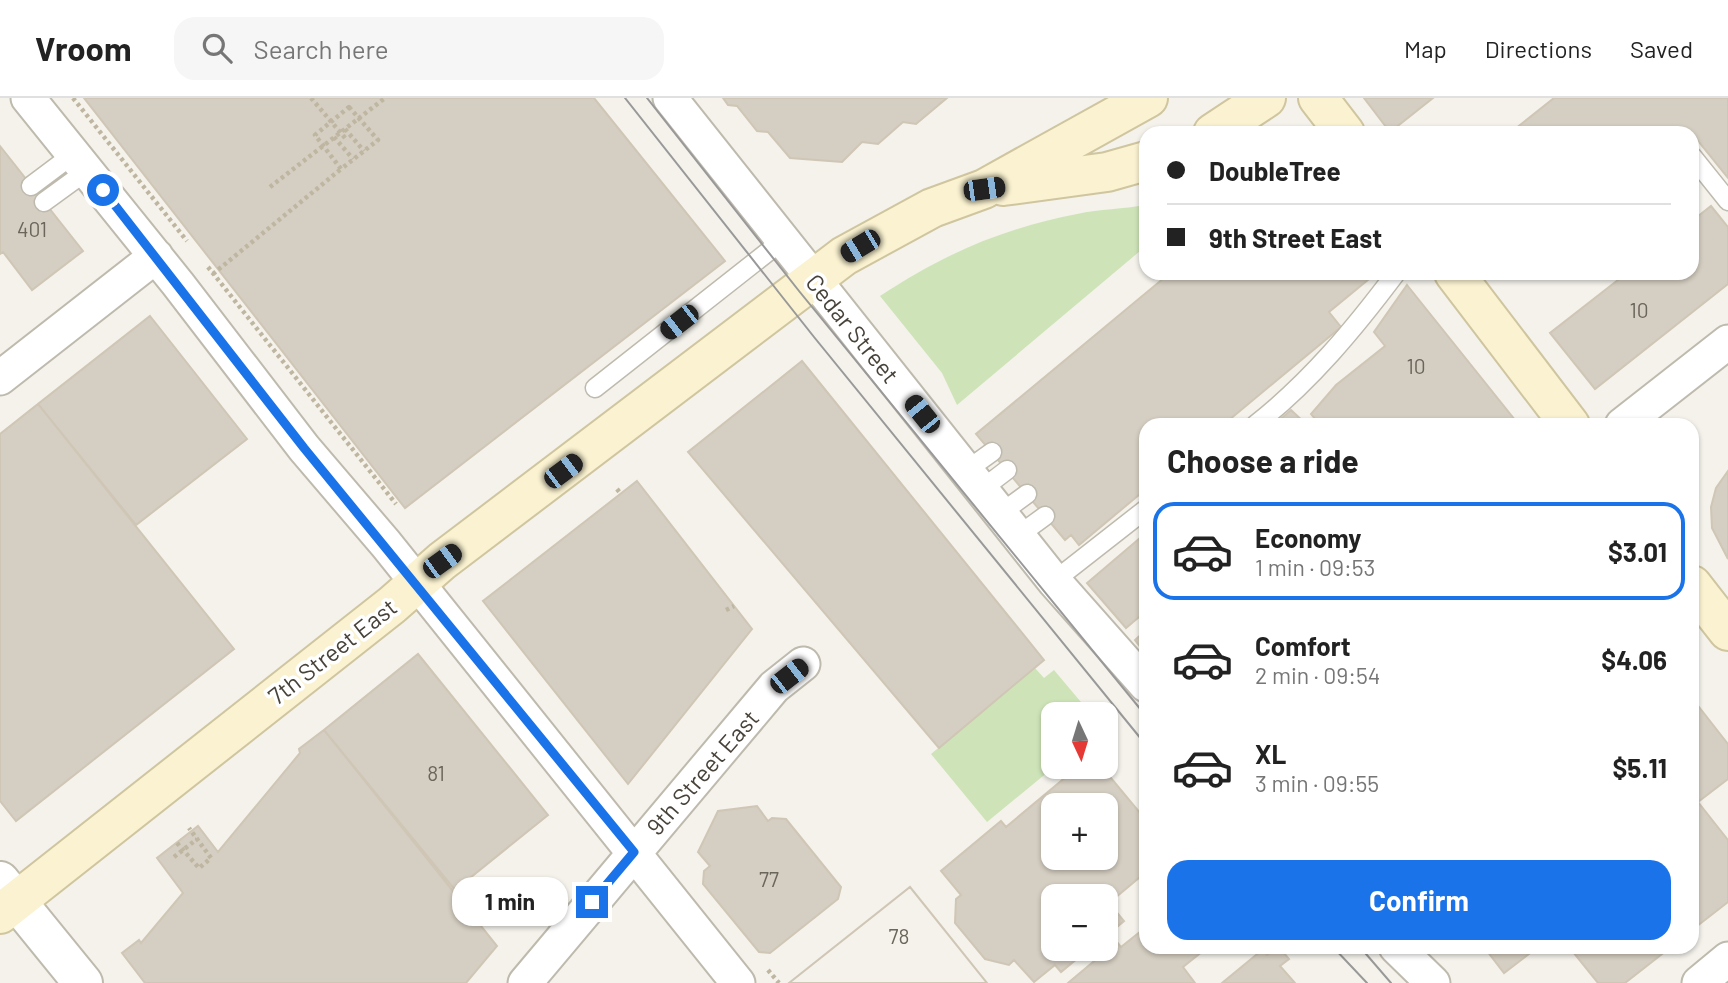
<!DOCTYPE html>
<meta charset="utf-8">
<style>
:root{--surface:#fff;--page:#f6f6f6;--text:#222;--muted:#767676;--line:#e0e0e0;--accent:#1a73e8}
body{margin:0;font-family:Barlow,sans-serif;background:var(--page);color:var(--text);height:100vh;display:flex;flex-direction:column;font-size:26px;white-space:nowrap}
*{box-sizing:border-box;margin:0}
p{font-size:23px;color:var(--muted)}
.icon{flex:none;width:38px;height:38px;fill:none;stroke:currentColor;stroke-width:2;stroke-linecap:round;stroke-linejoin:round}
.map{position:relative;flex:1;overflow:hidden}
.panel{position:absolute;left:1139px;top:320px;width:560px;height:536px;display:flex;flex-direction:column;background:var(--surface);border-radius:21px;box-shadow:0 2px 5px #0004}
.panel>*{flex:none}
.guide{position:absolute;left:1139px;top:28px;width:560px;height:154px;border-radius:21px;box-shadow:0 2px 5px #0004;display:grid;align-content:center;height:154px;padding:0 28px;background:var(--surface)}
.needle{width:46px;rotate:176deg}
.buttons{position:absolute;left:1041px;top:604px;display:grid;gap:14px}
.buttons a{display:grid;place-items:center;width:77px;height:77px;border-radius:14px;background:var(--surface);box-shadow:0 2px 5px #0004;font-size:35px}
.end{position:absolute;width:32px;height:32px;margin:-16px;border:9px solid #1a73e8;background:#fff;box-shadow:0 0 0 4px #fff}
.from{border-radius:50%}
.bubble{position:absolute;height:49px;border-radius:21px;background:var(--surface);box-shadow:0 2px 5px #0004;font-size:23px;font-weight:700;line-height:49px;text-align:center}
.car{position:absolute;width:21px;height:42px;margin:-21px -10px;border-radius:9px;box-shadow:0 0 5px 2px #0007;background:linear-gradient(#222 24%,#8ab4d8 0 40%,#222 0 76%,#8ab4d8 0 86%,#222 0)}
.guide b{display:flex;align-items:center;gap:24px;height:66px;font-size:26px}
.guide b+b{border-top:2px solid var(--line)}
.guide i{width:18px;height:18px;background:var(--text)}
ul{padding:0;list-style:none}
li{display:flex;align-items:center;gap:21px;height:98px;margin:0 14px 10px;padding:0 14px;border:4px solid transparent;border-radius:21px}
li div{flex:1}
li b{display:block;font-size:26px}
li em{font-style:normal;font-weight:700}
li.selected{border-color:var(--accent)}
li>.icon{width:63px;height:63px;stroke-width:1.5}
h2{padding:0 28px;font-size:32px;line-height:84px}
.primary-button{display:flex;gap:14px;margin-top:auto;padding:14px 28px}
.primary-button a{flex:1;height:80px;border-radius:21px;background:var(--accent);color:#fff;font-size:28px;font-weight:700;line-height:80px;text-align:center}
header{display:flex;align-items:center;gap:42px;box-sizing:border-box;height:98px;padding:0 35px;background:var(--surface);border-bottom:2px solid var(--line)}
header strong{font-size:33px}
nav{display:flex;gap:38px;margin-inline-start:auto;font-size:24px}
.search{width:490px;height:63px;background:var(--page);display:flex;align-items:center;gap:18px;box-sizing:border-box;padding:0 24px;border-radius:21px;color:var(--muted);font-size:26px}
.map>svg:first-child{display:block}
.green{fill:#cee4b8}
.building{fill:#d5cec2;stroke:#cfc6b5;stroke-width:2;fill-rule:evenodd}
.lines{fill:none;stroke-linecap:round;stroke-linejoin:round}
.service-casing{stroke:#bfbaae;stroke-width:21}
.minor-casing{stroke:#bfbaae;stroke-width:37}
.tertiary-casing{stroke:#bfbaae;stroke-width:42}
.secondary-casing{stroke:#cfc59f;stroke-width:42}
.path{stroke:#bfb6a1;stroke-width:4.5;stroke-dasharray:3.5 3.5;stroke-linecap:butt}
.service{stroke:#fff;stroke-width:18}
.minor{stroke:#fff;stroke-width:33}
.tertiary{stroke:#fff;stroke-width:38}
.secondary{stroke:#faf2d0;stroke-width:38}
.tram{stroke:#999;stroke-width:2}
.route{stroke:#1a73e8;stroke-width:9}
.labels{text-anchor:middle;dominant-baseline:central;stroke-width:7;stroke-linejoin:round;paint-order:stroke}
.number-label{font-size:21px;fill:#6b665c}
.street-label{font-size:24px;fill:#48433a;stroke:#fff}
</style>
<header>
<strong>Vroom</strong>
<div class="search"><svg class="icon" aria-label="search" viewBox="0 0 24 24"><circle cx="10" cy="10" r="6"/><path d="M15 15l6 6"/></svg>Search here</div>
<nav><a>Map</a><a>Directions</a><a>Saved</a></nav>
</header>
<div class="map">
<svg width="1728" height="885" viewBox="0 0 1728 885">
<rect width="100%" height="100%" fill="#f4f2eb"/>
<!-- green -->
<path class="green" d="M1146,107V148L957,307L942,275L880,198C944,156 1001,131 1077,116C1100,111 1123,111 1146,107Z
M1035,570L1044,580L1054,572L1091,616H1054V669L987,724L931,656Z"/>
<!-- building -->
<path class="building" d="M84,0H594L725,163L405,410Z
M723,0H947L916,26L903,24L878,46L862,44L842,64L790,60L768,34L757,33L737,8L728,7Z
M1364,0H1433L1390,34Z
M1554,0H1728V80L1695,39L1692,42V35H1510Z
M0,48L83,153L32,192L3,154L0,156Z
M1711,108L1728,129V186L1595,291L1550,235L1627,175H1692V123Z
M1170,175H1365L1369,181L1329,214L1341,229L1223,327H1146V391L1079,447L1071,437L1065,442L976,336Z
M1407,187L1519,327H1320L1311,316L1336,287L1385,248L1374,234Z
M150,218L247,341L136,427L38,306Z
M802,263L1044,562L939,650L688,354Z
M38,306L234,551L16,723L0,703V336Z
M1291,312L1307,327H1273L1283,319Z
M1728,373V461L1712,430L1711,409L1716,390Z
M637,383L752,531L628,686L483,503Z
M1146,435V513L1126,530L1087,485Z
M1146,532V556L1135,542Z
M418,556L548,717L455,792L324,632Z
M1692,600L1728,646V681L1698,704L1728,742V804L1692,832Z
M324,632L497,848L466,885H145L122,855L139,842L141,845L183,795L157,760L198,728L218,754L300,655L299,651Z
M1079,668H1101L1146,722V774L1109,805L1124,823L1106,838V798H1054V850H1090L1061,874L1055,867L1034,884L1014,862L1009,867L985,861L955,825L956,801L961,797L941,773L1001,723L1006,729ZM1054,707H1106V760H1054Z
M757,708L768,723L772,720L786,721L841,789L838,801L770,855L759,854L703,786L704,773L710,768L698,754L718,713Z
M910,789L987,885H789Z
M910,789L987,885H789Z
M1146,829V849H1208L1183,869L1195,885H1068L1117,844L1121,849Z
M1279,849L1289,861L1280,868L1295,885H1222L1262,852L1267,857Z
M1484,849H1538L1504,875Z
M1569,849H1671L1625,885H1598Z"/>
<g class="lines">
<!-- service casing -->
<g class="service-casing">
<path id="service" d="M1692,58L1728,103
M31,88L75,55
M44,104L88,72
M595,290L783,142
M1255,327C1310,284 1354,231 1396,175
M967,372L992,354
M982,391L1007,372
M1001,415L1027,396
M1019,437L1045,418
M1054,483L1146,411"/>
</g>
<!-- minor casing -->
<g class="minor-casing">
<path id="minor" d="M28,0L178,186L304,350L386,446L738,885
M670,0L1054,483L1146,587
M0,280L156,158
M1622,327L1728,244
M1396,849L1433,885
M525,885L774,589L803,566
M1699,885L1728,861"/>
</g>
<!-- tertiary casing -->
<g class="tertiary-casing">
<path id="tertiary" d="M0,783L83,885"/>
</g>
<!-- secondary casing -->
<g class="secondary-casing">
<path id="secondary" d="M1318,0L1345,35
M1213,35L1266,0
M1003,88L1107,74L1146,63
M1454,175L1570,327
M1692,487L1728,533
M0,816L392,507L442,463L844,158L932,110L984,91L1148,0"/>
</g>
<!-- path -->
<path class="path" d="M73,0L187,143
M311,0L346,41
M349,9L378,42L341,71L315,37Z
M345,31L364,53
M334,39L353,61
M270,89L385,0
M208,169L396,406
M213,176L341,71
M617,391L621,396
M726,512L734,508
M177,745L199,770L211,760L189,730
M174,759L197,741
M768,872L779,885"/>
<!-- service -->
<use href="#service" class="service"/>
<!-- minor -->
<use href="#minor" class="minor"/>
<!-- tertiary -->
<use href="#tertiary" class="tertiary"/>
<!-- secondary -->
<use href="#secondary" class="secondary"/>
<!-- tram -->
<path class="tram" d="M625,0L814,239L1146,647
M647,0L799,193L1146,618
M1333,849L1367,885
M1360,849L1391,885"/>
</g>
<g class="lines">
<!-- route -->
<path class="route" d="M103,92L304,350L634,754L592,804"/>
</g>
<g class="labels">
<!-- number labels -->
<g class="number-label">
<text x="32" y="130">401</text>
<text x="1639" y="211">10</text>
<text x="1416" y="267">10</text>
<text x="436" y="674">81</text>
<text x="769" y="780">77</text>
<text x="899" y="837">78</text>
</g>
<!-- street labels -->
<g class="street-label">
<text transform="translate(853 230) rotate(51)">Cedar Street</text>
<text transform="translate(332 553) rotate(-38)">7th Street East</text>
<text transform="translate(702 674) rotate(-49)">9th Street East</text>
</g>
</g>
</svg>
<div class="buttons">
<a><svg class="needle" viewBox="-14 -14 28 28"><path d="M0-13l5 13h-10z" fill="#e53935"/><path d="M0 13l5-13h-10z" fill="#767676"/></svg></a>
<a>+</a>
<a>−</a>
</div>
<i class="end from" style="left:103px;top:92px"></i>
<i class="end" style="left:592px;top:804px"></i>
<div class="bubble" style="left:452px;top:779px;width:116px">1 min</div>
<i class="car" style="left:984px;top:91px;rotate:82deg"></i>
<i class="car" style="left:860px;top:148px;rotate:239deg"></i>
<i class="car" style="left:679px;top:224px;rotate:232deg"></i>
<i class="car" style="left:922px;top:316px;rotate:321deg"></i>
<i class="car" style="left:563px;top:373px;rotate:53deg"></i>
<i class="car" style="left:442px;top:463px;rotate:54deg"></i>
<i class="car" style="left:789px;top:578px;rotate:52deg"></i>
<div class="guide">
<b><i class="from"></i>DoubleTree</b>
<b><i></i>9th Street East</b>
</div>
<section class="panel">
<h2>Choose a ride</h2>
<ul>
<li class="selected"><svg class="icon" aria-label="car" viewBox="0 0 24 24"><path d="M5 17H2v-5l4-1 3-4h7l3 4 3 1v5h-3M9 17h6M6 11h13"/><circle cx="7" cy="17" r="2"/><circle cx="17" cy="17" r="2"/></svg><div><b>Economy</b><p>1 min · 09:53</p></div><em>$3.01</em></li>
<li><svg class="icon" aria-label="car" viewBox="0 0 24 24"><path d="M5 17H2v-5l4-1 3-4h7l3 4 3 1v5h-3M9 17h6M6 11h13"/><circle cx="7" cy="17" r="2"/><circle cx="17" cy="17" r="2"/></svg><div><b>Comfort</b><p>2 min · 09:54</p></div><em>$4.06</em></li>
<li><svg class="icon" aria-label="car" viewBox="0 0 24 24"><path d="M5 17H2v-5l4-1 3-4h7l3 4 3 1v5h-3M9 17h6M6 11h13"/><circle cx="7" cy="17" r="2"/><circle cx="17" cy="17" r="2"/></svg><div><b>XL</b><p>3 min · 09:55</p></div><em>$5.11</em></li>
</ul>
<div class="primary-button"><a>Confirm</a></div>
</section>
</div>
